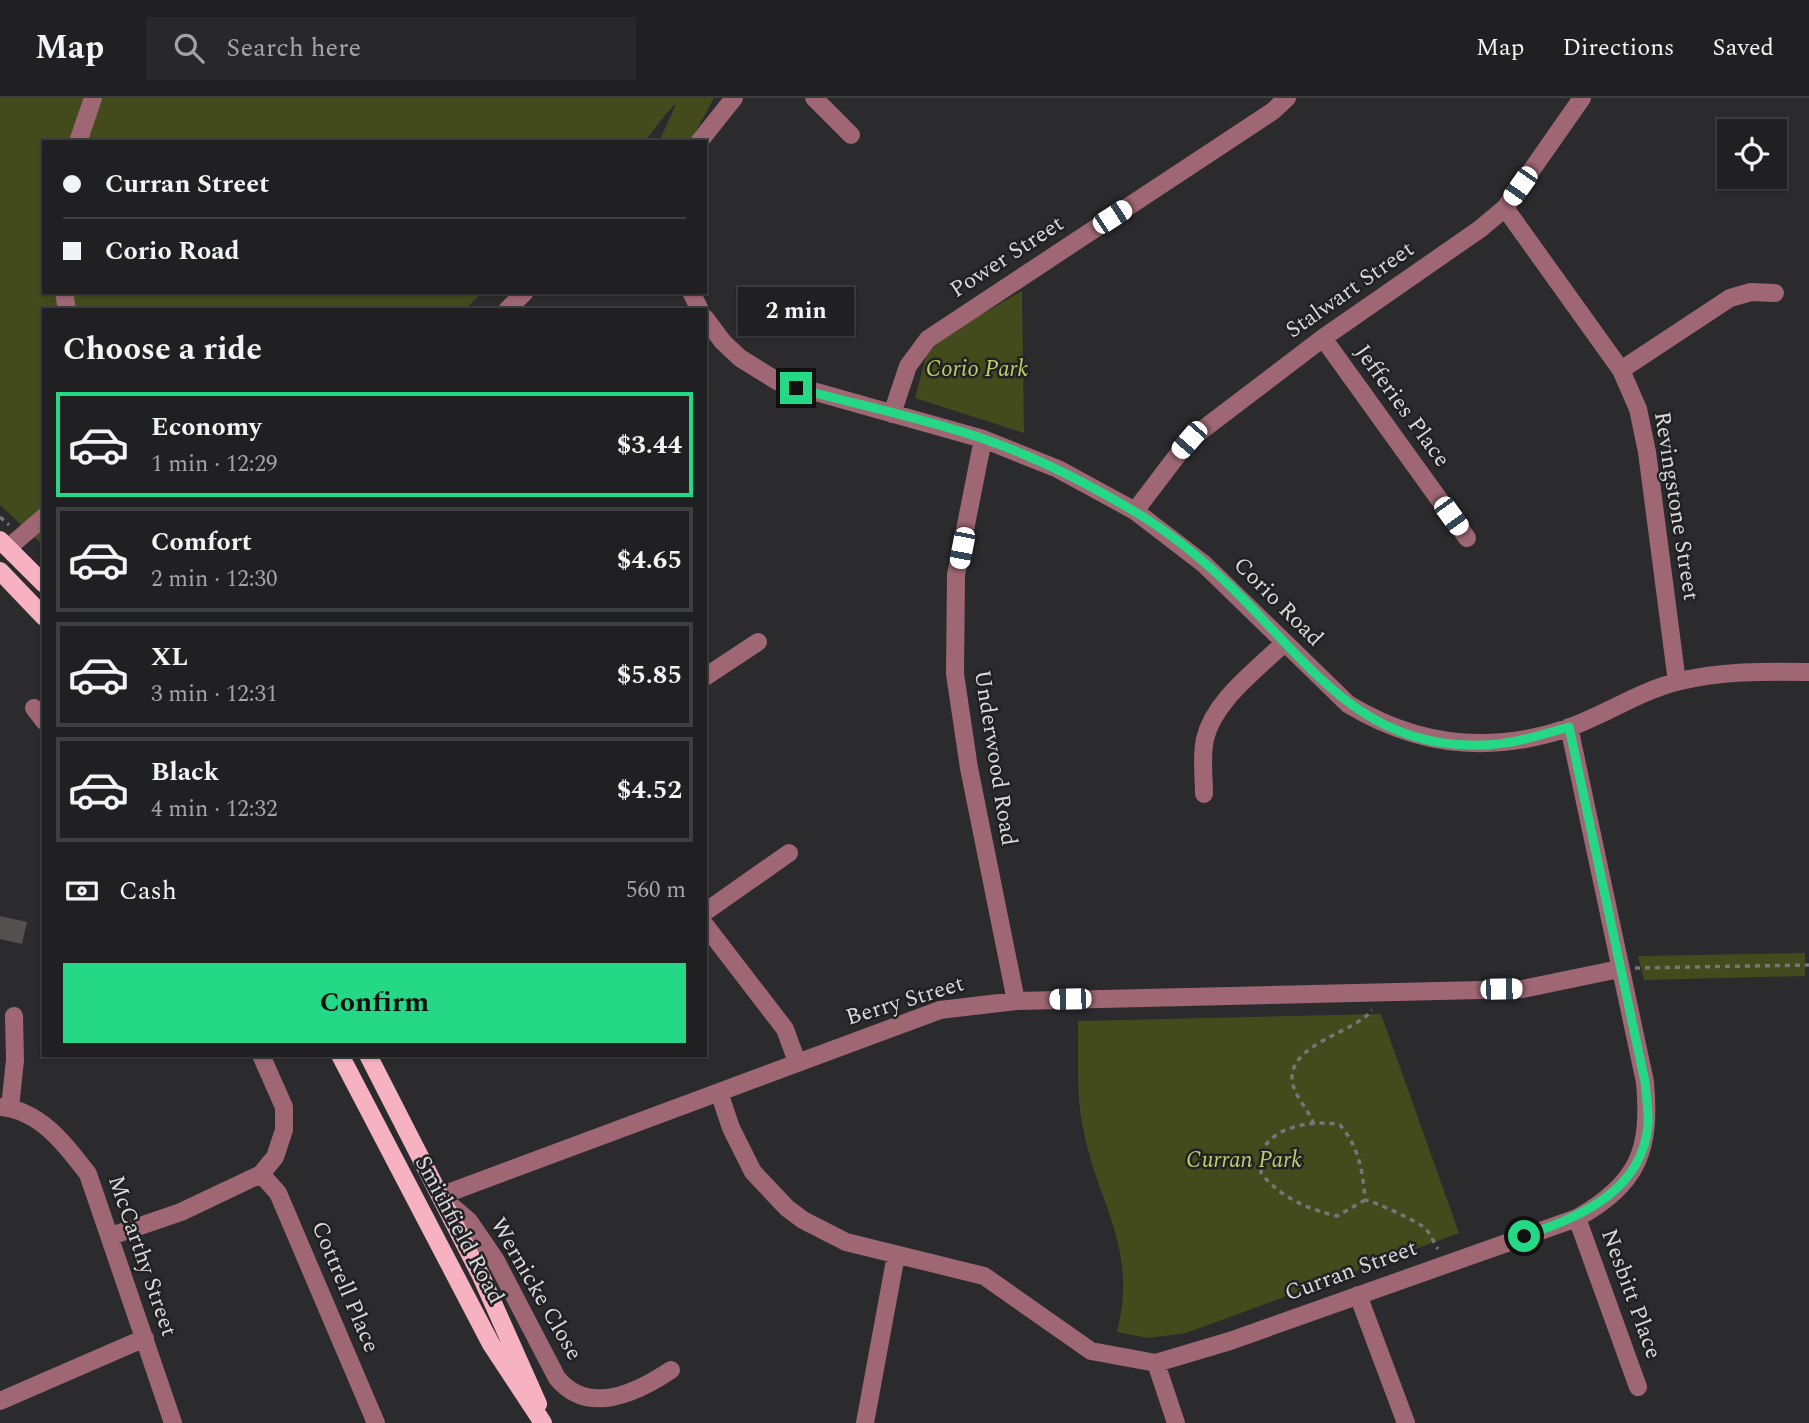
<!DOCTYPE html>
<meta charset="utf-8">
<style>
:root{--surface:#202022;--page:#28282a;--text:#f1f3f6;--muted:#a2a3a5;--line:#3d3e40;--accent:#24d886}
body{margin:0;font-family:Spectral,serif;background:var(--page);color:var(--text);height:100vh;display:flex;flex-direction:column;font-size:26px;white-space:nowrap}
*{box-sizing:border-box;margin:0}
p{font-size:23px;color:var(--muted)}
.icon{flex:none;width:38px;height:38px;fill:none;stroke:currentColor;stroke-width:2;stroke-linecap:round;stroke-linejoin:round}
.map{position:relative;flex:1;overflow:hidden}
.details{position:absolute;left:42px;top:210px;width:665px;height:749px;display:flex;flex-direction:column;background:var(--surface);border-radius:0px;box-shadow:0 2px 5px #0004,0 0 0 2px var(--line)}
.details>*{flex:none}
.guide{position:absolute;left:42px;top:42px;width:665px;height:154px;border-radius:0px;box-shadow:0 2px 5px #0004,0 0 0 2px var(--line);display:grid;align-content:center;height:154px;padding:0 21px;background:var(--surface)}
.tools{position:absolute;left:1717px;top:21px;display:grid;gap:14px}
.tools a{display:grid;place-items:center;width:70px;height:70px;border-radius:0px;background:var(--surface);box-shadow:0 2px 5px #0004,0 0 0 2px var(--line);font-size:35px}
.end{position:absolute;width:32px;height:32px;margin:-16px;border:9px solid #24d886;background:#111;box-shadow:0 0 0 4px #111}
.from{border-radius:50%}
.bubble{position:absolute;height:49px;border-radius:0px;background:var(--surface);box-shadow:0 2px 5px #0004,0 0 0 2px var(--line);font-size:23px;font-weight:700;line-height:49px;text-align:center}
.car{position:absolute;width:21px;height:42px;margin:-21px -10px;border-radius:9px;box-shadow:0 0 5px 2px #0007;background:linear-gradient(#fff 24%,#345 0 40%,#fff 0 76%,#345 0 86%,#fff 0)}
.guide b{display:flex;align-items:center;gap:24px;height:66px;font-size:26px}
.guide b+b{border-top:2px solid var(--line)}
.guide i{width:18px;height:18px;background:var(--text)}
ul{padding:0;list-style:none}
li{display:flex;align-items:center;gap:21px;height:105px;margin:0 14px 10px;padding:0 7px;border:4px solid var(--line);border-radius:0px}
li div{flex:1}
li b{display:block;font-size:26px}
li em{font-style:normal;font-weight:700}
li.current{border-color:var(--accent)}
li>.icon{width:63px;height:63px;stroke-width:1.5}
h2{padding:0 21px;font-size:32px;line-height:84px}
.pay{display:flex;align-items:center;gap:18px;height:77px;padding:0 21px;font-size:26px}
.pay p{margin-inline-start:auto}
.button{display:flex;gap:14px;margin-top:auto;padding:14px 21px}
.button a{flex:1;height:80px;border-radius:0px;background:var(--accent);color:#111;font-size:28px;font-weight:700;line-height:80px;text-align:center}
header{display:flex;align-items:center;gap:42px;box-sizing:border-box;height:98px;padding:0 35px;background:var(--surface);border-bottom:2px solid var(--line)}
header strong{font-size:33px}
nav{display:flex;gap:38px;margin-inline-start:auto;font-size:24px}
.search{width:490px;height:63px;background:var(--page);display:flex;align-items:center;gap:18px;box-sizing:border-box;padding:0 24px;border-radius:0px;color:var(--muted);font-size:26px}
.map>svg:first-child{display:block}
.green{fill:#434b1d}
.building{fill:#54504f}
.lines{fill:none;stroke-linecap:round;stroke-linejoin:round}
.path{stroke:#767679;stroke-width:3.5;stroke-dasharray:5 5;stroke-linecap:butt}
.minor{stroke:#9e6773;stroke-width:18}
.major{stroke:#f6b2c0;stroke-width:18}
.route{stroke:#24d886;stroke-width:9}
.labels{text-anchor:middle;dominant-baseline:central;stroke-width:5;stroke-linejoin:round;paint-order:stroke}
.street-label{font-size:23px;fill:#d9d9db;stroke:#212124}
.park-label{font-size:23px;font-style:italic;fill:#bcce68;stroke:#212124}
</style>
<header>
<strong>Map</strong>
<div class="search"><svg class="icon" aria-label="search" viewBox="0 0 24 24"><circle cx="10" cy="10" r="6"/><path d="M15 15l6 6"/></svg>Search here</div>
<nav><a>Map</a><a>Directions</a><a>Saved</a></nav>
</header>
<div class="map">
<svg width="1809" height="1325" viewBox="0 0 1809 1325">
<rect width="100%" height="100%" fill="#2b2b2e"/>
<!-- green -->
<path class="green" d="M0,0H714L690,44H659L677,4C664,17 656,30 644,44H44V194H482L465,212H44V448L0,407Z
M1022,193L1024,335L915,300L926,259L942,239Z
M1805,855V878L1644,882L1638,858Z
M1381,916L1459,1135L1186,1235L1148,1240L1117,1234C1139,1147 1096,1105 1082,1025C1076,992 1079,957 1078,923Z"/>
<!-- building -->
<path class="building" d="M0,818L27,824L22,846L0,841Z"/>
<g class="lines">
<!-- path -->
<path class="path" d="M0,419L9,427
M1635,870L1809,867
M1314,1026C1309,1013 1297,1001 1293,987C1283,946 1356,935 1372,912
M1365,1102L1337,1118C1307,1111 1280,1099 1261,1075C1262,1068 1261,1058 1263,1052C1273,1028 1318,1021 1340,1027C1359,1049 1363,1074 1365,1102C1374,1103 1421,1125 1426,1131C1431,1137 1434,1145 1438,1151"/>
<!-- minor -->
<path class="minor" d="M814,0L851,37
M78,44L93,0
M699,44L734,0
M1505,110L1621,272L1638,311L1647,354L1677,584
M64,194L67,212
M691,194L700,212
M507,212L525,194
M705,220L723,244L740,260L777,283L983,341L1058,371L1135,413L1204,466L1348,606C1418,649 1491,656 1568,630C1605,617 1638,594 1676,584C1719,573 1765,573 1809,574
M1323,240L1467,440
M1621,272L1730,200L1751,194L1775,195
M892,316L908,268L928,241L1273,13L1287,0
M983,341L956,477L955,576L969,670L1016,903
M1135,413L1189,342L1323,240L1480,131L1505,110L1582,0
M8,450L44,419
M705,579L758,544
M34,610L44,623
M1204,696C1204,678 1201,659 1205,641C1214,602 1257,572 1284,545
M705,814L789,755
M705,827L785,931L797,964
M719,994L731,1030L753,1074L787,1110L803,1122L846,1144L984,1178L1091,1253L1156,1265L1230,1243L1577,1120C1639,1085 1651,1052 1645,984L1569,629
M0,1009C40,1012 66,1047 88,1076L173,1325
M10,1010L15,962L14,918
M261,1076L278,1095L376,1325
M1577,1120L1638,1289
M111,1138L181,1114L261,1076L275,1059L284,1032V1009L261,957
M1358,1197L1406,1325
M1156,1265L1176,1325
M671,1272C638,1294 589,1319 557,1280L495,1161L469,1123L440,1098L940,912L1016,903L1523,891L1619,871
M0,1303L145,1240
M865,1325L896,1157"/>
<!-- major -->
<path class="major" d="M0,442L44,486
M0,473L44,519
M340,957L491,1246L543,1325
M368,957L481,1178L538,1306"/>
</g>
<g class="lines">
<!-- route -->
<path class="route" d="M796,290C858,307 924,320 984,341C1036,359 1085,384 1132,412C1173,436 1214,471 1247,505C1316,576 1370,651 1481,647C1511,647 1540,637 1569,629L1645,984C1646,998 1649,1013 1648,1027C1642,1094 1579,1119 1524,1138"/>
</g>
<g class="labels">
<!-- street labels -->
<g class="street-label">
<text transform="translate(1007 159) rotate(-33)">Power Street</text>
<text transform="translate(1350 192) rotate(-35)">Stalwart Street</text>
<text transform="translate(1402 308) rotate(54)">Jefferies Place</text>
<text transform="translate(1676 408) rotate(81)">Revingstone Street</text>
<text transform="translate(1278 504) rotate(45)">Corio Road</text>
<text transform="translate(995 660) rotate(81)">Underwood Road</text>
<text transform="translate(905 903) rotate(-17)">Berry Street</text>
<text transform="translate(459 1132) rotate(62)">Smithfield Road</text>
<text transform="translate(142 1158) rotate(71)">McCarthy Street</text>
<text transform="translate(1351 1173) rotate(-20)">Curran Street</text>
<text transform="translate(345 1189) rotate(67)">Cottrell Place</text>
<text transform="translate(536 1191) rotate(60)">Wernicke Close</text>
<text transform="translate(1631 1196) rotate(70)">Nesbitt Place</text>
</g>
<!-- park labels -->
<g class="park-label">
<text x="977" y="271">Corio Park</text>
<text x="1244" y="1062">Curran Park</text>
</g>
</g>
</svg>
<div class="tools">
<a><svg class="icon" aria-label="locate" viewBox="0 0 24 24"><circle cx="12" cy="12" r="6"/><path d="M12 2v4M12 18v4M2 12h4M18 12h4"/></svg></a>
</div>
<i class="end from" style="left:1524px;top:1138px"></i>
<i class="end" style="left:796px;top:290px"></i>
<div class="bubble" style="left:738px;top:189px;width:116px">2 min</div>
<i class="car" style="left:1520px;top:88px;rotate:215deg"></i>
<i class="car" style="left:1112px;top:119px;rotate:57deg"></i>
<i class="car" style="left:1189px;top:342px;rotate:221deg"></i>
<i class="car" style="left:1451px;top:418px;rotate:144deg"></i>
<i class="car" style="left:962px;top:450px;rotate:191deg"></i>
<i class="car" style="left:1501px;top:891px;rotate:89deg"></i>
<i class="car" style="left:1070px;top:901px;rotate:269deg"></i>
<div class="guide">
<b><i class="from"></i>Curran Street</b>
<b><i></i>Corio Road</b>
</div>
<section class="details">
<h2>Choose a ride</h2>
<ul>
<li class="current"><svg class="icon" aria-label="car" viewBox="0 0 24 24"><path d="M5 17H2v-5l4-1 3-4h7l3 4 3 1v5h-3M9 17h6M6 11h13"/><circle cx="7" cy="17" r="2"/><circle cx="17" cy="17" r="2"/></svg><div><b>Economy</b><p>1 min · 12:29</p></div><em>$3.44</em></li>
<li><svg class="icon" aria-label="car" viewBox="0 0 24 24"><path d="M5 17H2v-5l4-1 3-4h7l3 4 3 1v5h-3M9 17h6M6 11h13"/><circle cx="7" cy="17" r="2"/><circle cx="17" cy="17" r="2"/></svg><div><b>Comfort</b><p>2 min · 12:30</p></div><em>$4.65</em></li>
<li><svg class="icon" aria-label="car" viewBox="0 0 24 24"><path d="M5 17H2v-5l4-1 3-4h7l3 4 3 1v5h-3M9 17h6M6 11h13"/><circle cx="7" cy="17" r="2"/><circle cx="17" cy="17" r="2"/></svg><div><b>XL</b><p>3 min · 12:31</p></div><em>$5.85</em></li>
<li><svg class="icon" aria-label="car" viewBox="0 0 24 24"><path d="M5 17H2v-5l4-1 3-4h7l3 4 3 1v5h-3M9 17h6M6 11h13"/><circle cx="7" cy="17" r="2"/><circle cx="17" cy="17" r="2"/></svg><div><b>Black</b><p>4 min · 12:32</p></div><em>$4.52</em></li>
</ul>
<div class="pay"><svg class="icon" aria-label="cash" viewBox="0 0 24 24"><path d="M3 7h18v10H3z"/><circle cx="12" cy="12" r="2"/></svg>Cash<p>560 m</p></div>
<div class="button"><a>Confirm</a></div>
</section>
</div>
